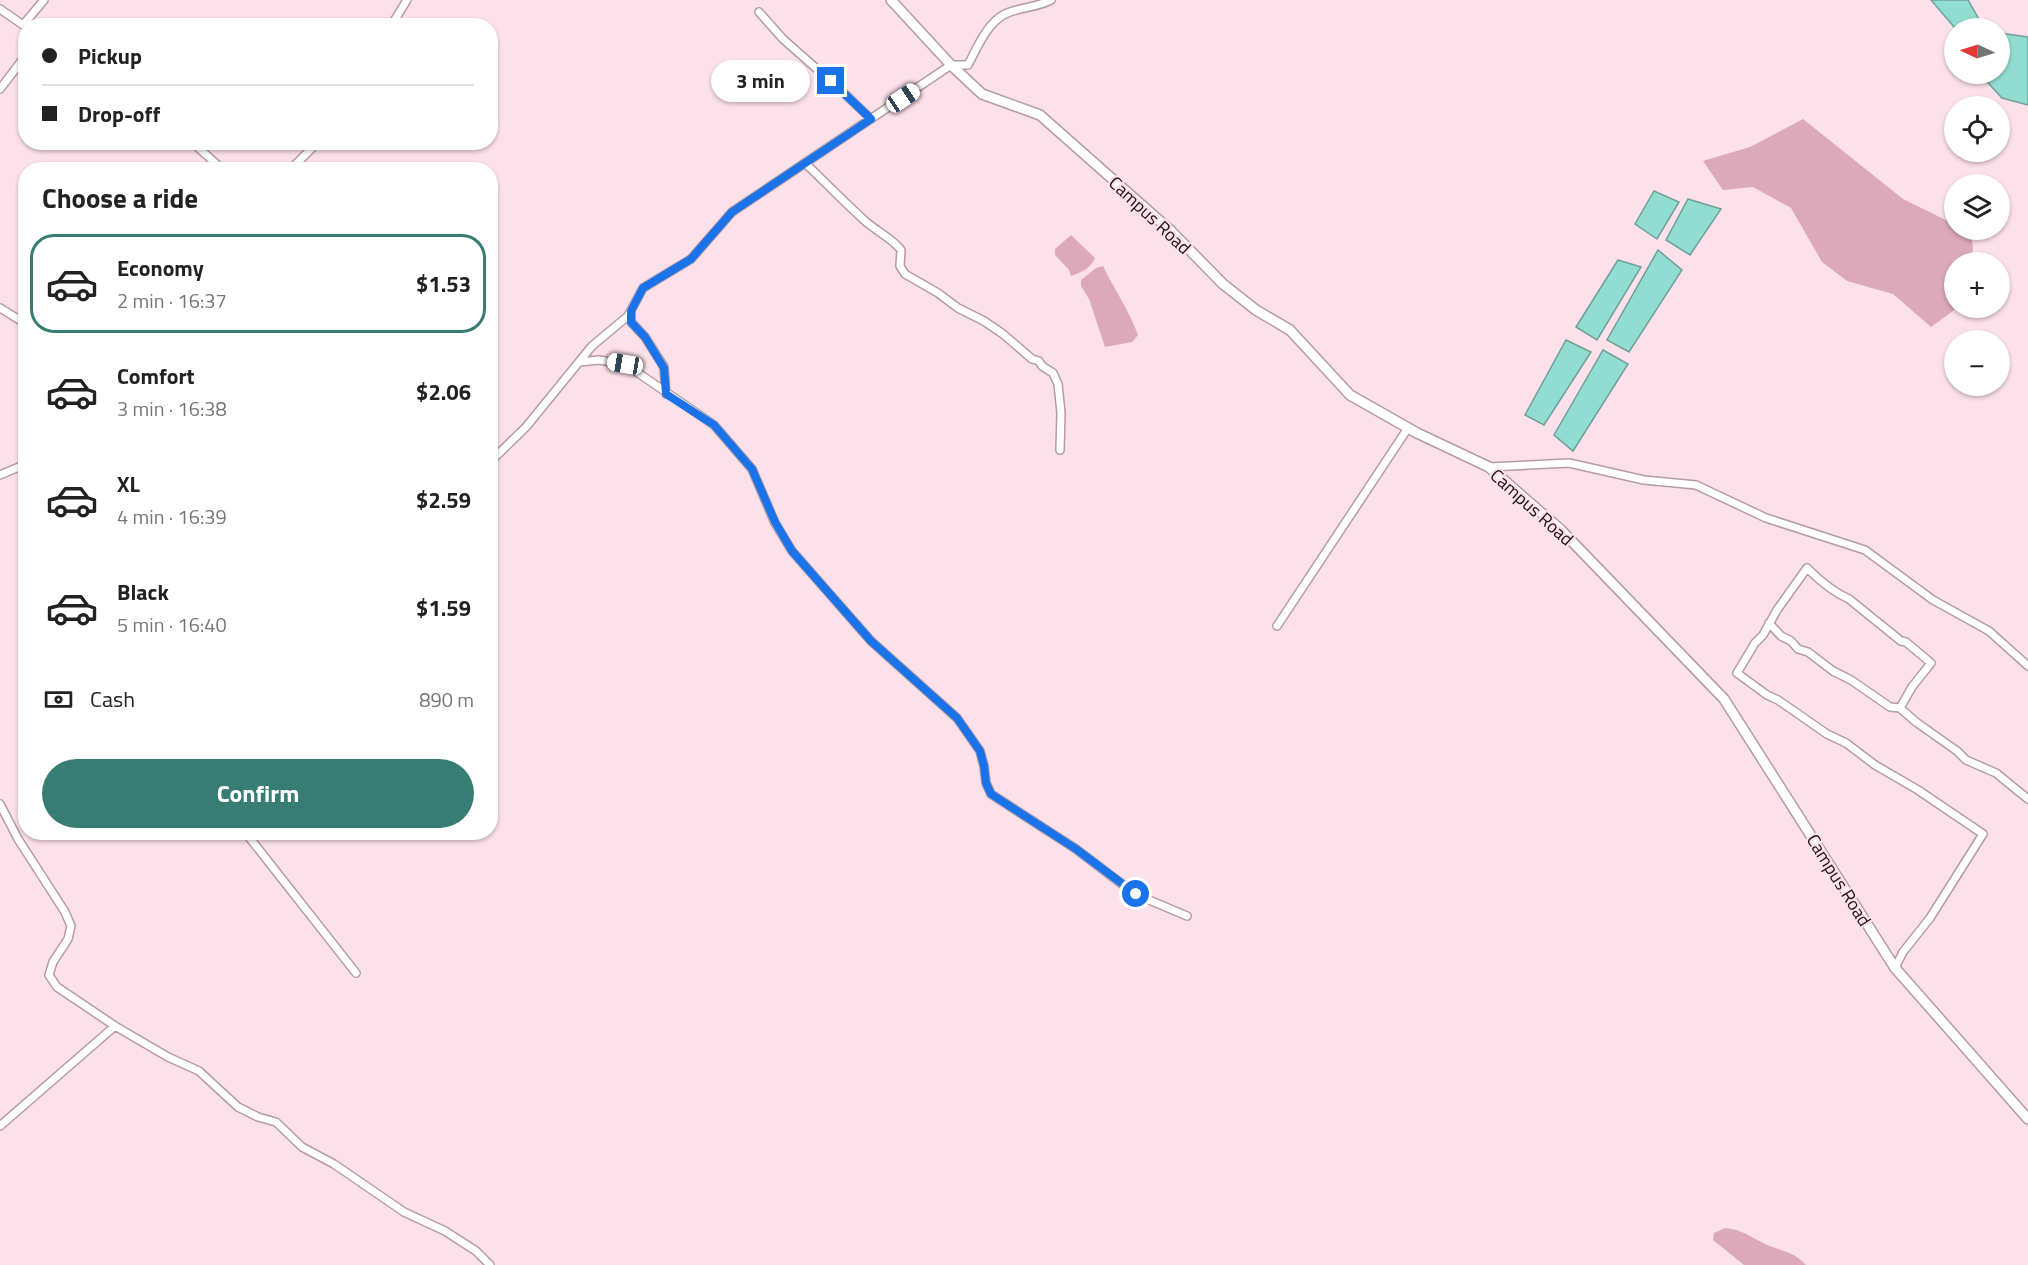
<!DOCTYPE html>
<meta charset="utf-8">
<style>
:root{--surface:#fff;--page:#f6f6f6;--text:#222;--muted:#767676;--line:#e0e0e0;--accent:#377d74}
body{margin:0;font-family:"Titillium Web",sans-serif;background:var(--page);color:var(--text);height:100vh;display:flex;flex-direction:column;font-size:22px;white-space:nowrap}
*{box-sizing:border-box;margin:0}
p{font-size:20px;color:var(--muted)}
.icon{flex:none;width:33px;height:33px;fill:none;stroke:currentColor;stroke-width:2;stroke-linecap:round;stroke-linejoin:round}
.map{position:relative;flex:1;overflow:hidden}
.sheet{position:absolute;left:18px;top:162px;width:480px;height:678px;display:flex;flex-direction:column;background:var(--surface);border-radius:24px;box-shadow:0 2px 4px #0004}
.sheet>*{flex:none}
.guide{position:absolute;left:18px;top:18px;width:480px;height:132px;border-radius:24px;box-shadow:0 2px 4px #0004;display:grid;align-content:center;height:132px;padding:0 24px;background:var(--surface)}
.needle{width:39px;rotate:274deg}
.fabs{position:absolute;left:1944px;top:18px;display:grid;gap:12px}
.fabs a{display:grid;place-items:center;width:66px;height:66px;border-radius:50%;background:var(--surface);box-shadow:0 2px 4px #0004;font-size:30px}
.end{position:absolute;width:27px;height:27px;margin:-14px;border:8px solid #1a73e8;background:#fff;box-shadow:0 0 0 3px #fff}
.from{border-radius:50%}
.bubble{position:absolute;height:42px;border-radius:21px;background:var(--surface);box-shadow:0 2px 4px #0004;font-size:20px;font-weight:700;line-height:42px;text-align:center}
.car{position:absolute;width:18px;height:36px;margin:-18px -9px;border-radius:8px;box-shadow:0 0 4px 2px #0007;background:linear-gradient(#fff 24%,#345 0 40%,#fff 0 76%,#345 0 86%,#fff 0)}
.guide b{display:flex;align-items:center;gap:21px;height:57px;font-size:22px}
.guide b+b{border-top:2px solid var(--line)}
.guide i{width:15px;height:15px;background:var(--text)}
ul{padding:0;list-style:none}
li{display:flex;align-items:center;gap:18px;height:99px;margin:0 12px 9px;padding:0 12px;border:3px solid transparent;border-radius:24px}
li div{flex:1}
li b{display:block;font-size:22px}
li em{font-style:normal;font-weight:700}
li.selected{border-color:var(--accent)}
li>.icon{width:54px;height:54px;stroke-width:1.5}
h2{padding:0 24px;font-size:27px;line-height:72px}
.pay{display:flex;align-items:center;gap:15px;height:66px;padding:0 24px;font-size:22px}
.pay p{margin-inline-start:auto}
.primary-button{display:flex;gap:12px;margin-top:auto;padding:12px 24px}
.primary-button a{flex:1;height:69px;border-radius:36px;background:var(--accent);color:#fff;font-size:24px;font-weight:700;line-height:69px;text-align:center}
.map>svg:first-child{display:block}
.green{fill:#dba9ba}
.water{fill:#92ddd2;stroke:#6ea099;stroke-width:1.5}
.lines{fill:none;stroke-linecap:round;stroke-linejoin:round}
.minor-casing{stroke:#b59ba4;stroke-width:10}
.tertiary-casing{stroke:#b59ba4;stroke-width:12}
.minor{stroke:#fff;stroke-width:7}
.tertiary{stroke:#fff;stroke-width:9}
.route{stroke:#1a73e8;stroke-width:8}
.labels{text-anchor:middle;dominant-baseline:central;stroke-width:4.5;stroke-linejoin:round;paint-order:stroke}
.street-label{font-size:18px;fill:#1a1115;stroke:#fde1ea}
</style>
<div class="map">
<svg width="2028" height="1265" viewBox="0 0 2028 1265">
<rect width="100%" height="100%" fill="#fde1ea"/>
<!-- green -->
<path class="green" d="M1803,119L1903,199L1954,224V230H1965L1971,233L1973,248L1971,262H1954V308H1957L1931,327L1893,294L1847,281L1822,262L1791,208L1753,187L1723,190L1703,161L1750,147Z
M1071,235L1095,258C1091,268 1081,273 1071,276L1069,270L1055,255V249Z
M1103,266C1114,289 1129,310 1138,335L1132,342L1105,347L1089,299L1081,286V280L1096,268Z
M1725,1228C1741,1229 1751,1237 1765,1244C1780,1251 1794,1251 1806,1265H1744L1713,1240L1714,1233Z"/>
<!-- water -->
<path class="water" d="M1931,0H1968L1984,28H1955Z
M2000,33L2028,37V105L2002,98L1980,74H2000Z
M1654,191L1679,202L1657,239L1635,224Z
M1688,199L1721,209L1690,255L1666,240Z
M1658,250L1682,270L1629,352L1607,340Z
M1618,260L1641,267L1597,340L1576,327Z
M1566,340L1591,352L1544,425L1525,415Z
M1603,350L1628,364L1573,451L1554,435Z"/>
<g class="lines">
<!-- minor casing -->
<g class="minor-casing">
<path id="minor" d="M0,9L26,27
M759,12L783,39L844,93L871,119
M23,25L44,0
M391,26L407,0
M0,89L26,55
M192,142L223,170
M805,163C825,182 844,202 864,220C876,231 892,238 901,250L900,266L905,274L938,293L958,308L984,321L1003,334L1032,359L1039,361L1042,366L1053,373L1058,384L1061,413L1060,450
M290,170L318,142
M0,308L26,324
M631,311V322L645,337L664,367L666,394
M579,362L599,360L625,364L714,425L752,469L775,523L792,551L871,641L957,718L980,751L984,766L986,783L991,794L1076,849L1135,894L1187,916
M490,462L526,427L592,346L628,316L643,288L691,259L732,212L951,65H968C977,48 987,23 1005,14C1019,7 1036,8 1051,0
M1489,467L1569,463L1644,480L1696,485L1766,518L1865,550L1933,600L1989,631L2028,666
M0,475L26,464
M1769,623L1781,636L1791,641L1798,649L1808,652L1833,671L1851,680L1890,707L1900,708
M1277,626L1408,428
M0,804L18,839L65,912L71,926L68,939L53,962L49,975L57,987L115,1026L168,1057L199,1071L238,1107L258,1117L276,1122L302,1147L334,1164L404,1212L445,1231L476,1251L490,1265
M245,832L356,973
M1895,968L1903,952L1930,918L1983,834L1918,790L1875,765L1846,743L1827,734L1778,700L1767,695L1737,673L1755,643L1763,635L1777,610L1807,568C1819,580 1833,592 1849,599L1901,641L1906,642L1931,663L1912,687L1900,708L1916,722L1957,751L1966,760L1996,773L2028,799
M0,1126L115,1026"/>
</g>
<!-- tertiary casing -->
<g class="tertiary-casing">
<path id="tertiary" d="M891,0L951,65L982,94L1040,115L1170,230L1223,284L1256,310L1290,330L1350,395L1417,433L1489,467L1561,530L1724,699L1895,968L2028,1119"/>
</g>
<!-- minor -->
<use href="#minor" class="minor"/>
<!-- tertiary -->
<use href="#tertiary" class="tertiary"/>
</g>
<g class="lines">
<!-- route -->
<path class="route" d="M831,81L871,119L732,212L691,259L643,288L631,311V322L645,337L664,368L666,394L714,425L752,469L775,522L792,551L871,641L957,718L980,751L984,766L986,783L991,794L1076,849L1136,894"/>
</g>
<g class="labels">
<!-- street labels -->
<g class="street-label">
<text transform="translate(1150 215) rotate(43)">Campus Road</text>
<text transform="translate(1532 507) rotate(42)">Campus Road</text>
<text transform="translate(1839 880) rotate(58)">Campus Road</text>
</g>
</g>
</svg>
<div class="fabs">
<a><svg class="needle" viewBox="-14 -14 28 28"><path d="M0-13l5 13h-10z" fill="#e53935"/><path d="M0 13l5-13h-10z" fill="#767676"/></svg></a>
<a><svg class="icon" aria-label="locate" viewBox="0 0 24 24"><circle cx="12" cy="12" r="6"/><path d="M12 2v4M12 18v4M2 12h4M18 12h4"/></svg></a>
<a><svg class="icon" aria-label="layers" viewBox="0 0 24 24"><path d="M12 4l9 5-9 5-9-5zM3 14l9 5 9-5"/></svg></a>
<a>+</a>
<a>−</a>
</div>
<i class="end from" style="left:1136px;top:894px"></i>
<i class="end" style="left:831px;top:81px"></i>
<div class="bubble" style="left:711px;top:60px;width:99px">3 min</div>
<i class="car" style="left:903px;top:98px;rotate:56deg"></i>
<i class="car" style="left:625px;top:364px;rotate:280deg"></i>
<div class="guide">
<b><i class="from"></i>Pickup</b>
<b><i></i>Drop-off</b>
</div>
<section class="sheet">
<h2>Choose a ride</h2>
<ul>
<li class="selected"><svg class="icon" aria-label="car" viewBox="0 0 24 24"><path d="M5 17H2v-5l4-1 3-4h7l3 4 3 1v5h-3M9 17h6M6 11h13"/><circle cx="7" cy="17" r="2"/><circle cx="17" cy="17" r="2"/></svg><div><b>Economy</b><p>2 min · 16:37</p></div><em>$1.53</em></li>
<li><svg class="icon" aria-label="car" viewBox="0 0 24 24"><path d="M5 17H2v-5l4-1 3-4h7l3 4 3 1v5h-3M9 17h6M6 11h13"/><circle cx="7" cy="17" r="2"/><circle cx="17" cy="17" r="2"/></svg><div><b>Comfort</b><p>3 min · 16:38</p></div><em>$2.06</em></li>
<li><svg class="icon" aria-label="car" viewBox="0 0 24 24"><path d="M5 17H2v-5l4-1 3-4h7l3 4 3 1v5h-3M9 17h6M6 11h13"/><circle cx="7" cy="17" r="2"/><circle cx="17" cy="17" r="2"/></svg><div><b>XL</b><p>4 min · 16:39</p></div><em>$2.59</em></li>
<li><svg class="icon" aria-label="car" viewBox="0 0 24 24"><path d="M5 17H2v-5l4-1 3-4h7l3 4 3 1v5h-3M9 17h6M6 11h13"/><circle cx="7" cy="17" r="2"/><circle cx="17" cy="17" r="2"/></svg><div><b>Black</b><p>5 min · 16:40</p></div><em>$1.59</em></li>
</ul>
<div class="pay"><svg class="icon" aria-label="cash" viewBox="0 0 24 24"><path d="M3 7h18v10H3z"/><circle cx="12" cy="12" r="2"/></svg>Cash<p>890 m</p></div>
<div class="primary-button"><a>Confirm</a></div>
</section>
</div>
